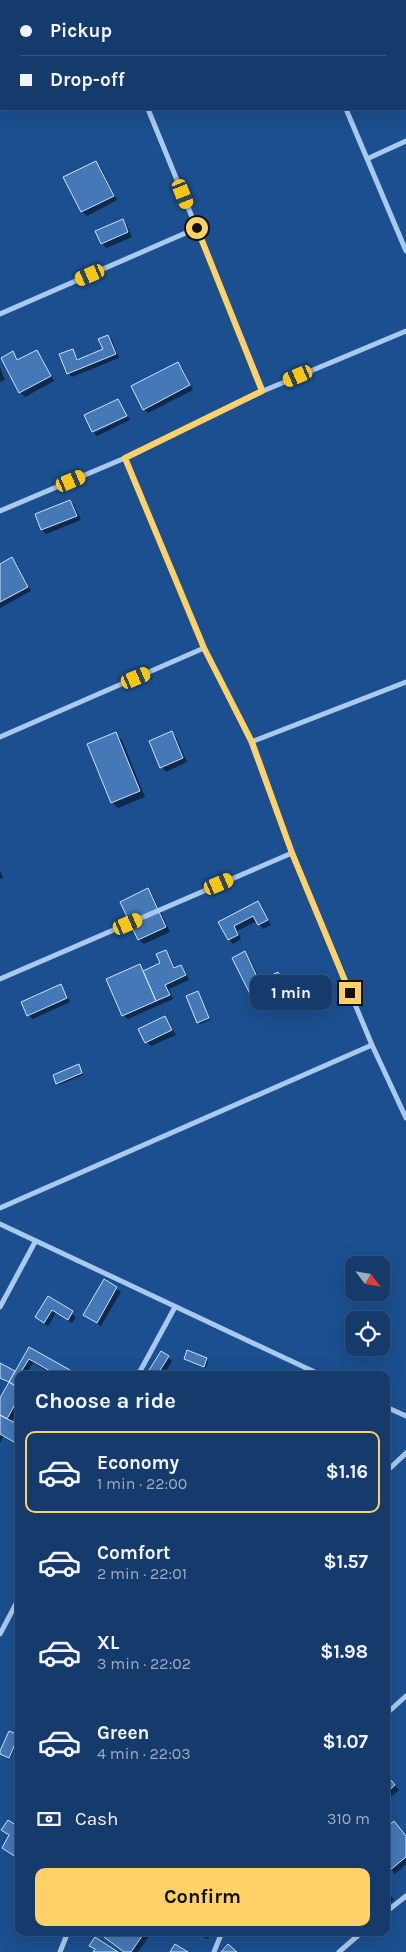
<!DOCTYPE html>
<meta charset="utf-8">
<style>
:root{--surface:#143b6b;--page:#214673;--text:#f1f3f6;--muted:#9dadc1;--line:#33557e;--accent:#ffd166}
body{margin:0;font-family:Karla,sans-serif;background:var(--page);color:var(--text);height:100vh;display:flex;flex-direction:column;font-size:19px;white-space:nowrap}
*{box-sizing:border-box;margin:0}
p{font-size:16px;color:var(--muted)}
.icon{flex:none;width:28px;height:28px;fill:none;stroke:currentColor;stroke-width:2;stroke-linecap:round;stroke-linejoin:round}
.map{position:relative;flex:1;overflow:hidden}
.panel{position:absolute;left:15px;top:1371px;width:375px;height:565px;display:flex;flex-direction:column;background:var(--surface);border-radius:10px;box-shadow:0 5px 20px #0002,0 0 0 1px var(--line)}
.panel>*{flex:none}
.banner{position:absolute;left:0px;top:0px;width:406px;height:110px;box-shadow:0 5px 20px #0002,0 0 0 1px var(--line);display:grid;align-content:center;height:110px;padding:0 20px;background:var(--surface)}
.needle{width:32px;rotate:121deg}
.controls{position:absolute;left:345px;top:1256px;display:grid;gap:10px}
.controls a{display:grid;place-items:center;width:45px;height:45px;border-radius:10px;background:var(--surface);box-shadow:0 5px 20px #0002,0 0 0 1px var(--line);font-size:25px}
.end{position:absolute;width:22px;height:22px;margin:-11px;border:6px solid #ffd166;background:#111;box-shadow:0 0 0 2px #111}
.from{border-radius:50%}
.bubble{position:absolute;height:35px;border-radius:10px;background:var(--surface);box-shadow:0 5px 20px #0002,0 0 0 1px var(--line);font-size:16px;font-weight:700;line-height:35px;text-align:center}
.car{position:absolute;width:15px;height:30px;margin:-15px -8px;border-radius:6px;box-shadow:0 0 4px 1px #0007;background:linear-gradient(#f5c518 24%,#345 0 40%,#f5c518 0 76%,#345 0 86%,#f5c518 0)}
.banner b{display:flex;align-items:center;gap:18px;height:48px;font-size:19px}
.banner b+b{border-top:1px solid var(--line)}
.banner i{width:12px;height:12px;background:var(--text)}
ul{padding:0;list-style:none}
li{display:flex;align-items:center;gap:15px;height:82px;margin:0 10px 8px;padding:0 10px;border:2px solid transparent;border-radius:10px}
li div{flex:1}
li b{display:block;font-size:19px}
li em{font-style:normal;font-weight:700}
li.on{border-color:var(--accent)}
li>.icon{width:45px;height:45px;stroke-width:1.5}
h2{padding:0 20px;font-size:22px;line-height:60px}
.pay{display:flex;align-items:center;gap:12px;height:55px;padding:0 20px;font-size:19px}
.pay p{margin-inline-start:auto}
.cta{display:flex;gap:10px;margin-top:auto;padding:10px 20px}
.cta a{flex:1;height:58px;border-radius:10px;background:var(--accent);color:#111;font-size:20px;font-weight:700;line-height:58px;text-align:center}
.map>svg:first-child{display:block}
.shadow{fill:#0007}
.building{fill:#4478b7;stroke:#cfe3fa}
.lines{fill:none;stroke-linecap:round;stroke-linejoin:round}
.street{stroke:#a9c9ee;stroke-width:5}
.route{stroke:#ffd166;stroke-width:6}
</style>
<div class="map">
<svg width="406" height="1952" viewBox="0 0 406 1952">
<rect width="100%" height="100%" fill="#1b4f8f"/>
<!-- shadow -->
<path class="shadow" d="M33,0H81L82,1H33Z
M95,162L100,166L117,200L87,216L82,212L65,178Z
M123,221L127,225L132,237L106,248L102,243L97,231Z
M108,336L112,340L119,358L72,377L68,373L72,350L79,360L104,350Z
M37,352L41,356L54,381L25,397L20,392L2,358L12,353L19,361Z
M177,363L182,367L193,390L148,413L144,409Z
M0,367L5,380L0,382Z
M128,416L130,420L97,436L94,433Z
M70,501L74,505L81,520L46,534L42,530L36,515Z
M12,559L16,563L31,591L0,608V566Z
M171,732L176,737L187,762L166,772L162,767L150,742Z
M115,733L122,740L145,797L118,808L112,802Z
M0,870L3,878L0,879Z
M148,890L152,894L170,932L144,944L139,940L122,902Z
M258,902L262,907L271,925L263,929L257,921L237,931L241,939L233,944L229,940L220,922Z
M166,952L170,956L176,969L181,966L185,971L189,980L169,989L173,999L128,1019L123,1015L140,966L144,971L162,964Z
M245,953L249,957L261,981L278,973L286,987L257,1002L253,997Z
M60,986L64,990L70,1002L33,1019L28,1015Z
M199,994L210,1020L200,1024L198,1022Z
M165,1017L169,1022L176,1035L151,1046L147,1042Z
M78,1065L83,1075L59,1085L57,1083Z
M104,1281L121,1292L101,1326L84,1315Z
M48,1298L76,1317L72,1323L56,1313L48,1326L36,1317Z
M29,1349L69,1371L73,1375H55L33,1363L26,1375H19V1409L11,1422L19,1427V1445L4,1436L0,1443V1401L10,1383L0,1377V1364L15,1373Z
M188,1352L207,1359L208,1361L206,1368L187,1361L185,1359Z
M168,1357L172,1361L164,1375H148Z
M228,1371L231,1375H223Z
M386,1442L391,1447L386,1452Z
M18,1736L19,1740L10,1758L2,1755Z
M386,1775L399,1790L386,1801Z
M406,1837V1864L395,1874L386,1864Z
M386,1889L394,1900L386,1905Z
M110,1932H147L150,1935L138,1952H124Z
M199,1932H210L208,1939L200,1936Z"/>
<!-- building -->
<path class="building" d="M32,0H79V1H32Z
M96,161L114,196L81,212L63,177Z
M123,219L128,232L101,244L95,231Z
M108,335L116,354L67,374L59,354L73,349L77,360L103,349L98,339Z
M37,350L51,376L19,393L1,358L13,351L17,360Z
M178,362L190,385L143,410L131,386Z
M118,399L127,416L92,432L84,415Z
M70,500L77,516L41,530L35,514Z
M12,557L28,587L0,602V564Z
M172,731L183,758L160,768L149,741Z
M116,732L140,791L111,803L87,744Z
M148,888L166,927L138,940L120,902Z
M258,901L268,920L258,925L253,916L234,926L238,935L228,940L218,922Z
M166,950L174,968L181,965L186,975L165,985L170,995L156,1001L143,971L160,963L156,954Z
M245,951L259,981L278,972L283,982L252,998L232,958Z
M140,964L156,1001L122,1016L106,979Z
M61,984L67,998L27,1016L21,1002Z
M198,991L209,1018L197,1023L186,996Z
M165,1016L172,1030L145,1043L138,1029Z
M79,1064L82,1073L56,1084L53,1075Z
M104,1279L117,1287L97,1323L83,1315Z
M48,1296L73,1311L68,1320L52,1310L44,1323L35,1317Z
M29,1347L70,1370L67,1375H57L29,1359L19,1375V1388L9,1382Z
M187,1350L207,1358L204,1367L184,1359Z
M161,1351L169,1356L159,1372L165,1375H146Z
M0,1363L15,1371L9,1382L0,1378Z
M9,1382L19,1388V1397L7,1419L0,1415V1398Z
M0,1415L19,1425V1434L14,1442L0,1434Z
M9,1731L19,1735L9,1758L0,1754V1751Z
M386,1774L395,1785L386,1793Z
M8,1820L19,1827V1859L2,1848L9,1835L1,1830Z
M394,1821L406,1836V1857L390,1870L386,1866V1828Z
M108,1932H145L131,1952H124L104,1937Z
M95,1937L101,1941L118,1952H93L95,1949L89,1946Z
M175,1944L188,1952H170Z
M228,1944L237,1952H221Z"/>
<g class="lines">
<!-- street -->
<path class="street" d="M101,0V1
M298,0V1
M0,91H1
M346,109L406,251
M369,158L406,141
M0,314L197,228
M263,391L406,331
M125,458L204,648L251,742L292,853L372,1045L406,1118
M0,511L125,458L263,391L148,109
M0,737L204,648
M251,742L406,682
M0,979L292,853
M0,1208L372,1045
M0,1224L321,1375
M0,1307L35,1242
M138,1375L175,1307
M386,1407L406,1416
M386,1472L406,1453
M0,1634L19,1598
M386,1714L406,1696
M386,1912L406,1896
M60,1952L68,1932
M214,1952L222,1932
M339,1952L362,1932"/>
</g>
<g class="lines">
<!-- route -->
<path class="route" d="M197,228L262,391L125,458L204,648L252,742L292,853L350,993"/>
</g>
</svg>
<div class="controls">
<a><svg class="needle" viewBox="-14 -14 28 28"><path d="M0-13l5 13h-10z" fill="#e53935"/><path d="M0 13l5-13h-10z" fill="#9dadc1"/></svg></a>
<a><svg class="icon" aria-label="locate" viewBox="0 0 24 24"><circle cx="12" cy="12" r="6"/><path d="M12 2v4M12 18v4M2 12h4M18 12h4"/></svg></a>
</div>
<i class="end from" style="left:197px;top:228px"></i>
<i class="end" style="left:350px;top:993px"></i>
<div class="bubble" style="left:250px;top:975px;width:82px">1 min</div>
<i class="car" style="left:183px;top:194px;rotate:158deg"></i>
<i class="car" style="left:90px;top:275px;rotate:247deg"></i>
<i class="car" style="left:298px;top:376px;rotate:247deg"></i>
<i class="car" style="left:71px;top:481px;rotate:67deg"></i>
<i class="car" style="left:136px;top:678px;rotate:67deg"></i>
<i class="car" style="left:219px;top:884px;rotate:67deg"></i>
<i class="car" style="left:128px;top:924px;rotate:67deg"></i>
<div class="banner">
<b><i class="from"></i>Pickup</b>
<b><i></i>Drop-off</b>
</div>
<section class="panel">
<h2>Choose a ride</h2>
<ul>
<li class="on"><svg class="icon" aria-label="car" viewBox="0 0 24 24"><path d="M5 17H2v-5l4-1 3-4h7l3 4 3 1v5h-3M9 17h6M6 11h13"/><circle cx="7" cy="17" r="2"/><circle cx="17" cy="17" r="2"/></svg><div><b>Economy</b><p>1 min · 22:00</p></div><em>$1.16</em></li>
<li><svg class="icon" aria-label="car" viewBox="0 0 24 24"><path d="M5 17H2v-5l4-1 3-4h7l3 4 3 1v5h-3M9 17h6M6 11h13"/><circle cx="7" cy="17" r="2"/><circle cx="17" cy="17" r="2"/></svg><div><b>Comfort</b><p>2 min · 22:01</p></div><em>$1.57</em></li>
<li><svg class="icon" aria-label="car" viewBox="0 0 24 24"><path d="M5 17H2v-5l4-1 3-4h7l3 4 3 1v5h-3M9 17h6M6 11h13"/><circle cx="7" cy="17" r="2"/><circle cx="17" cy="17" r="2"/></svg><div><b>XL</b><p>3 min · 22:02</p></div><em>$1.98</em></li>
<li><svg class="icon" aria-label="car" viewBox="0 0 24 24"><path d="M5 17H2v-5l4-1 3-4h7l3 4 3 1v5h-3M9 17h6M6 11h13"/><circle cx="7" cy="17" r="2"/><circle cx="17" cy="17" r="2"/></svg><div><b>Green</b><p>4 min · 22:03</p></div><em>$1.07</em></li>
</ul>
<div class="pay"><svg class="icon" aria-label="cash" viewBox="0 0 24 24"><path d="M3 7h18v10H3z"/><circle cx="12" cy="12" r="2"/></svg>Cash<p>310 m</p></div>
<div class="cta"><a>Confirm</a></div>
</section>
</div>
